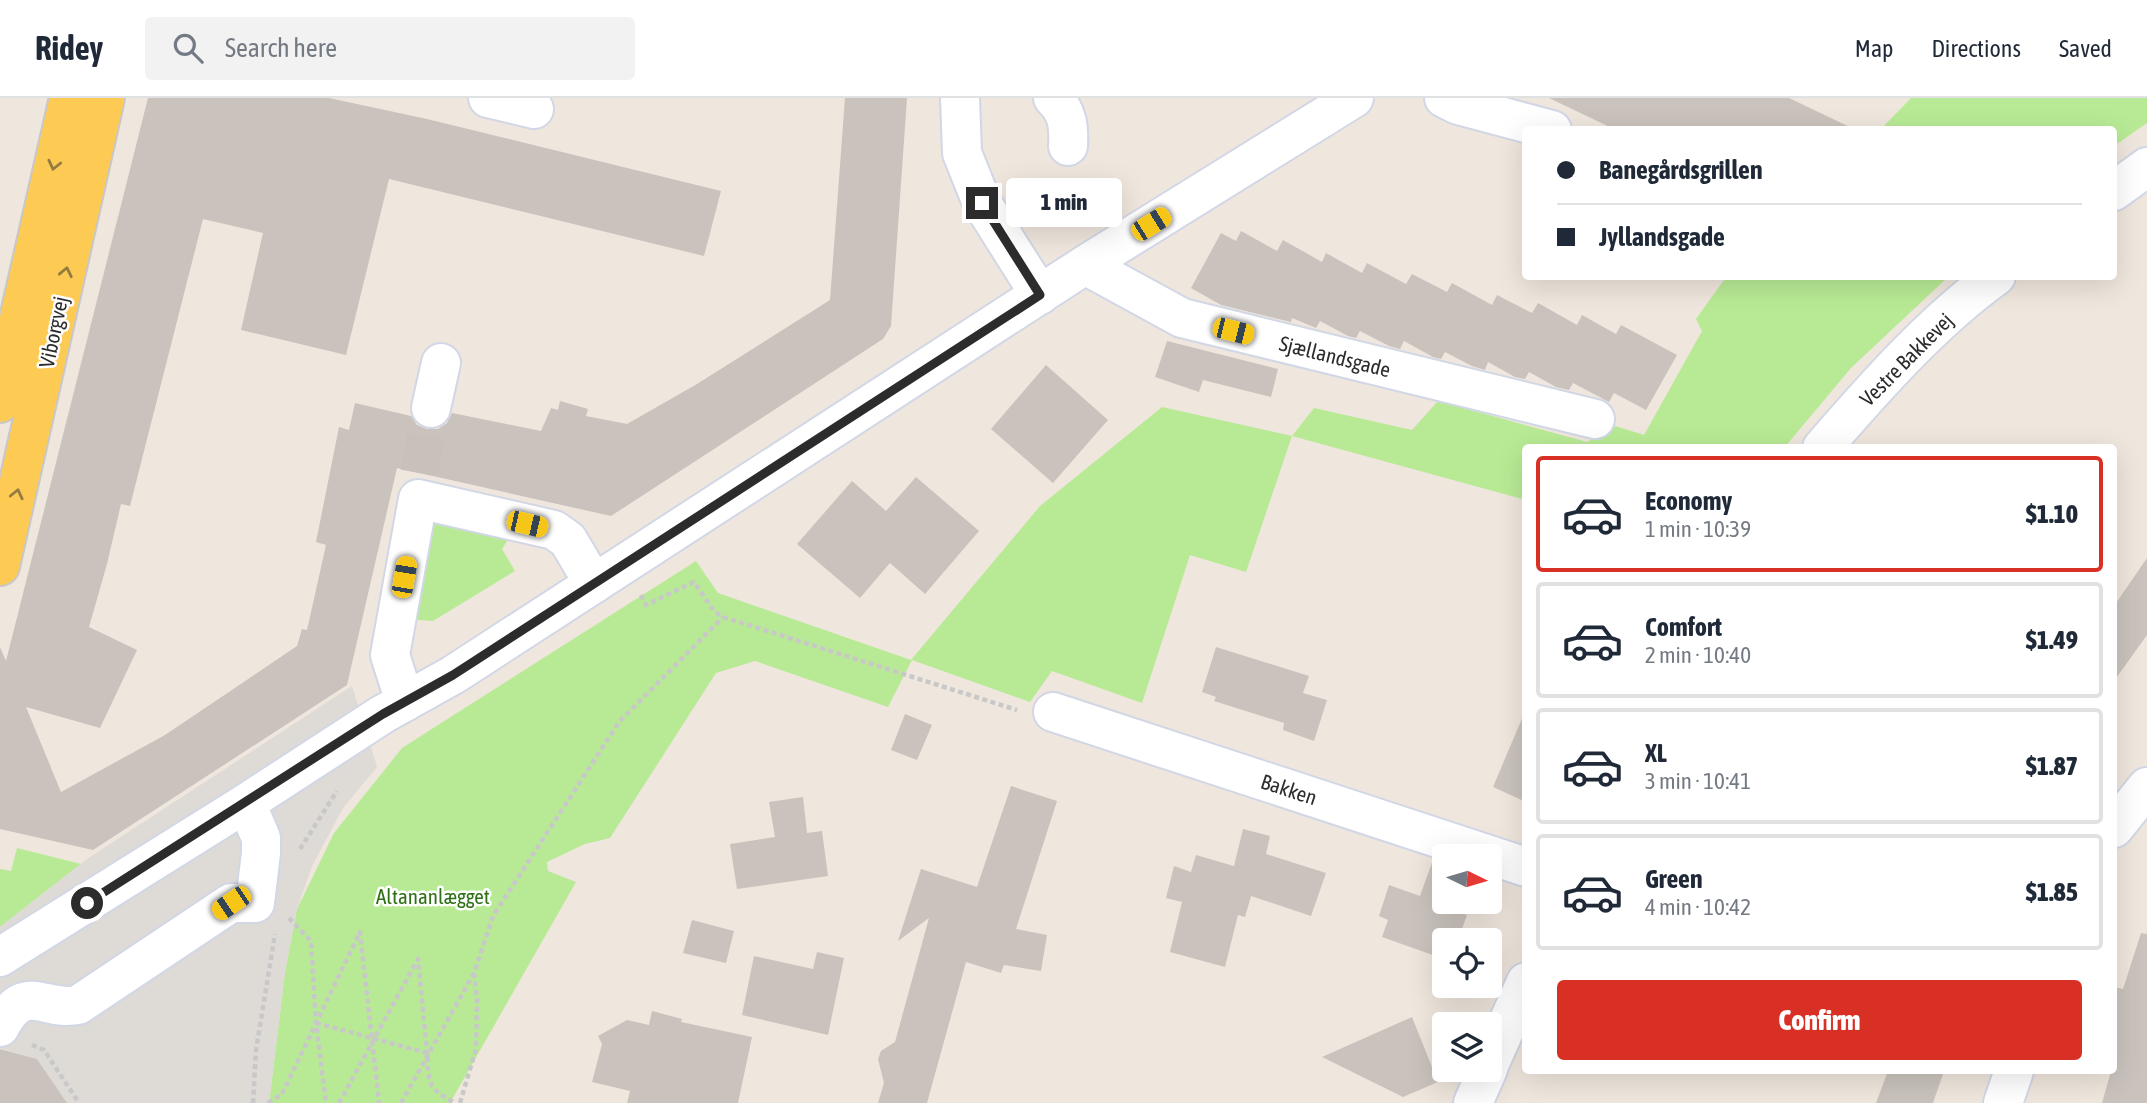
<!DOCTYPE html>
<meta charset="utf-8">
<style>
:root{--surface:#fff;--page:#f2f2f3;--text:#1f2937;--muted:#747a83;--line:#e0e1e3;--accent:#d93025}
body{margin:0;font-family:"Asap Condensed",sans-serif;background:var(--page);color:var(--text);height:100vh;display:flex;flex-direction:column;font-size:26px;white-space:nowrap}
*{box-sizing:border-box;margin:0}
p{font-size:23px;color:var(--muted)}
.icon{flex:none;width:38px;height:38px;fill:none;stroke:currentColor;stroke-width:2;stroke-linecap:round;stroke-linejoin:round}
.map{position:relative;flex:1;overflow:hidden}
.drawer{position:absolute;left:1522px;top:346px;width:595px;height:630px;display:flex;flex-direction:column;background:var(--surface);border-radius:7px;box-shadow:0 7px 28px #0002}
.drawer>*{flex:none}
.guide{position:absolute;left:1522px;top:28px;width:595px;height:154px;border-radius:7px;box-shadow:0 7px 28px #0002;display:grid;align-content:center;height:154px;padding:0 35px;background:var(--surface)}
.needle{width:46px;rotate:95deg}
.fabs{position:absolute;left:1432px;top:746px;display:grid;gap:14px}
.fabs a{display:grid;place-items:center;width:70px;height:70px;border-radius:7px;background:var(--surface);box-shadow:0 7px 28px #0002;font-size:35px}
.end{position:absolute;width:32px;height:32px;margin:-16px;border:9px solid #2c2c2c;background:#fff;box-shadow:0 0 0 4px #fff}
.from{border-radius:50%}
.bubble{position:absolute;height:49px;border-radius:7px;background:var(--surface);box-shadow:0 7px 28px #0002;font-size:23px;font-weight:800;line-height:49px;text-align:center}
.car{position:absolute;width:21px;height:42px;margin:-21px -10px;border-radius:9px;box-shadow:0 0 5px 2px #0007;background:linear-gradient(#f5c518 24%,#345 0 40%,#f5c518 0 76%,#345 0 86%,#f5c518 0)}
.guide b{display:flex;align-items:center;gap:24px;height:66px;font-size:26px}
.guide b+b{border-top:2px solid var(--line)}
.guide i{width:18px;height:18px;background:var(--text)}
ul{padding:12px 0 0;list-style:none}
li{display:flex;align-items:center;gap:21px;height:116px;margin:0 14px 10px;padding:0 21px;border:4px solid var(--line);border-radius:7px}
li div{flex:1}
li b{display:block;font-size:26px}
li em{font-style:normal;font-weight:800}
li.current{border-color:var(--accent)}
li>.icon{width:63px;height:63px;stroke-width:1.5}
.cta{display:flex;gap:14px;margin-top:auto;padding:14px 35px}
.cta a{flex:1;height:80px;border-radius:7px;background:var(--accent);color:#fff;font-size:28px;font-weight:800;line-height:80px;text-align:center}
header{display:flex;align-items:center;gap:42px;box-sizing:border-box;height:98px;padding:0 35px;background:var(--surface);border-bottom:2px solid var(--line)}
header strong{font-size:33px}
nav{display:flex;gap:38px;margin-inline-start:auto;font-size:24px}
.search{width:490px;height:63px;background:var(--page);display:flex;align-items:center;gap:18px;box-sizing:border-box;padding:0 24px;border-radius:7px;color:var(--muted);font-size:26px}
.map>svg:first-child{display:block}
.green{fill:#b8ea95}
.plaza{fill:#dedad5}
.building{fill:#cac3bd}
.lines{fill:none;stroke-linecap:round;stroke-linejoin:round}
.minor-tunnel{stroke:#c8c1ba;stroke-width:38;stroke-dasharray:38 19;stroke-linecap:butt}
.minor-casing{stroke:#d2d7e6;stroke-width:42}
.major-casing{stroke:#c8c8c8;stroke-width:42}
.path{stroke:#c8c8c8;stroke-width:4.5;stroke-dasharray:5 3.5;stroke-linecap:butt}
.minor{stroke:#fff;stroke-width:38}
.major{stroke:#fdca54;stroke-width:38}
.oneway{stroke:#947b40}
.route{stroke:#2c2c2c;stroke-width:9}
.labels{text-anchor:middle;dominant-baseline:central;stroke-width:5;stroke-linejoin:round;paint-order:stroke}
.street-label{font-size:21px;fill:#2c2c2c;stroke:#fff}
.park-label{font-size:21px;fill:#2e7114;stroke:#fff}
</style>
<header>
<strong>Ridey</strong>
<div class="search"><svg class="icon" aria-label="search" viewBox="0 0 24 24"><circle cx="10" cy="10" r="6"/><path d="M15 15l6 6"/></svg>Search here</div>
<nav><a>Map</a><a>Directions</a><a>Saved</a></nav>
</header>
<div class="map">
<svg width="2147" height="1005" viewBox="0 0 2147 1005">
<rect width="100%" height="100%" fill="#efe6dd"/>
<!-- green -->
<path class="green" d="M1911,0H2147V25L2114,48V32L1881,31Z
M1726,179H1948L1851,270L1784,350H1526V402L1292,338L1246,474L1190,457L1142,605L1052,573L1030,604L912,562L888,609L755,563L716,575L610,740L585,746L547,764L548,773L576,784L450,1005H269L285,874L297,811L334,735L402,650L696,463L718,495L911,562L1040,408L1162,309L1292,338L1314,310L1412,332L1438,303L1587,344L1615,328L1644,337L1702,233L1696,221Z
M434,422L512,435L502,451L515,473L433,523L405,521L423,431Z
M17,750L81,766L0,829V771L11,773Z"/>
<!-- plaza -->
<path class="plaza" d="M352,588L377,669L343,710L312,768L297,811L285,874L269,1005H67L37,961L0,950V829L87,761Z"/>
<!-- building -->
<path class="building" d="M148,0H329L427,21L721,93L704,158L389,81L346,257L241,232L263,135L203,121L130,408L121,406L107,466L89,529L137,552L100,630L26,609L61,694L165,637L297,548L302,531L307,532L326,447L316,444L339,329L349,332L355,305L411,318L417,327L427,331H438L447,325L452,315L541,333L551,310L558,312L560,303L588,311L586,318L627,326L697,286L830,202L845,0H907L891,228L883,241L611,418L397,370L347,587L93,752L0,731V549L6,563Z
M1549,0H1789L1856,32H1616Z
M1241,133L1277,153L1283,142L1322,164L1326,155L1362,175L1367,165L1406,186L1412,176L1447,194L1452,185L1492,207L1497,197L1532,215L1538,205L1577,227L1582,217L1616,236L1621,227L1677,257L1646,312L1614,295L1609,304L1573,285L1569,292L1556,289L1529,274L1525,281L1515,279L1488,264L1485,272L1472,268L1445,254L1441,261L1433,259L1404,243L1400,251L1389,248L1360,233L1356,240L1348,238L1320,223L1316,230L1292,220L1291,224L1221,207L1191,190L1221,135L1236,143Z
M1167,243L1278,271L1271,299L1203,282L1199,294L1155,279Z
M1046,267L1108,322L1053,385L991,331Z
M916,379L979,433L925,496L890,465L860,500L797,446L852,383L886,413Z
M2147,460V537L2114,583V508Z
M1216,549L1309,578L1303,595L1327,602L1314,643L1283,632L1284,625L1214,603L1216,599L1202,594Z
M1526,611V704L1493,689Z
M905,616L932,627L917,662L891,652Z
M1011,688L1057,703L1016,831L1047,837L1041,873L1004,867L1001,875L966,864L927,1005H878L884,985L878,961L881,953L895,944L929,820L898,843L921,771L977,789Z
M803,699L807,735L822,733L828,778L737,791L730,746L775,739L769,704Z
M1243,731L1270,738L1266,756L1326,775L1311,818L1251,798L1245,819L1238,817L1225,869L1170,854L1182,804L1166,800L1174,768L1191,774L1196,757L1234,768Z
M1433,762L1444,765V803H1453L1450,811L1467,817L1458,842H1444V861L1382,839L1388,822L1379,818L1389,787L1420,798Z
M692,822L734,833L726,865L683,855Z
M2141,835L2147,836V1005H2102L2111,973H2114V889L2123,891Z
M817,854L844,860L828,937L742,917L754,858L813,871Z
M652,913L682,921L681,924L752,939L738,1005H627L630,993L592,984L602,946L598,938L627,922L649,927Z
M1412,919L1438,984L1403,999L1322,959Z
M0,951L37,961L67,1005H0Z
M1888,973H1944L1933,1005H1876Z"/>
<g class="lines">
<!-- minor-tunnel -->
<path class="minor-tunnel" d="M419,375L431,310"/>
<!-- minor casing -->
<g class="minor-casing">
<path id="minor" d="M488,0L534,11
M960,0L962,55L982,105L1040,197
M1053,0C1068,14 1069,29 1068,48
M1444,0L1458,7L1552,32
M2114,93L2147,69
M1085,167L1182,220L1595,321
M431,310L441,265
M1822,350C1873,291 1932,224 1996,178
M405,604L390,557L418,401L554,432L568,442L594,486
M1053,614L1526,769
M2114,730L2147,689
M0,859L246,705L383,616L453,577L1085,167L1354,0
M0,929C25,882 44,914 78,907L231,805H255L261,755V740L246,705
M1489,967L1526,884
M1473,1005L1488,971
M2003,1005L2014,973"/>
</g>
<!-- major casing -->
<g class="major-casing">
<path id="major" d="M0,305L69,0
M0,468L105,0"/>
</g>
<!-- path -->
<path class="path" d="M641,497L646,507L694,484L714,513L723,519L1017,612
M300,751L337,693
M289,820L311,843L316,925L326,1005
M316,925L427,955C429,986 426,989 455,1005
M32,947L44,952L79,1005
M253,1005L256,952L275,836
M268,1005L282,996L360,834L379,1005
M339,1005L418,861L427,955
M401,1005L474,875L493,818L619,624L723,519
M460,1005L476,951L477,903L474,875"/>
<!-- minor -->
<use href="#minor" class="minor"/>
<!-- major -->
<use href="#major" class="major"/>
</g>
<!-- one-way arrows -->
<defs><path id="oneway-chevron" d="M-2-3.5L2.5 0L-2 3.5" fill="none" stroke-width="1.6" stroke-linecap="round" stroke-linejoin="round" transform="scale(1.75)"/></defs>
<g class="oneway">
<use href="#oneway-chevron" transform="translate(54 67) rotate(103)"/>
<use href="#oneway-chevron" transform="translate(66 174) rotate(-78)"/>
<use href="#oneway-chevron" transform="translate(17 396) rotate(-77)"/>
</g>
<g class="lines">
<!-- route -->
<path class="route" d="M87,805L383,616L453,577L1040,197L982,105"/>
</g>
<g class="labels">
<!-- street labels -->
<g class="street-label">
<text transform="translate(53 234) rotate(-78)">Viborgvej</text>
<text transform="translate(1335 258) rotate(14)">Sjællandsgade</text>
<text transform="translate(1906 261) rotate(-45)">Vestre Bakkevej</text>
<text transform="translate(1289 691) rotate(18)">Bakken</text>
</g>
<!-- park labels -->
<g class="park-label">
<text x="433" y="798">Altananlægget</text>
</g>
</g>
</svg>
<div class="fabs">
<a><svg class="needle" viewBox="-14 -14 28 28"><path d="M0-13l5 13h-10z" fill="#e53935"/><path d="M0 13l5-13h-10z" fill="#747a83"/></svg></a>
<a><svg class="icon" aria-label="locate" viewBox="0 0 24 24"><circle cx="12" cy="12" r="6"/><path d="M12 2v4M12 18v4M2 12h4M18 12h4"/></svg></a>
<a><svg class="icon" aria-label="layers" viewBox="0 0 24 24"><path d="M12 4l9 5-9 5-9-5zM3 14l9 5 9-5"/></svg></a>
</div>
<i class="end from" style="left:87px;top:805px"></i>
<i class="end" style="left:982px;top:105px"></i>
<div class="bubble" style="left:1006px;top:80px;width:116px">1 min</div>
<i class="car" style="left:1151px;top:126px;rotate:58deg"></i>
<i class="car" style="left:1233px;top:233px;rotate:104deg"></i>
<i class="car" style="left:527px;top:426px;rotate:103deg"></i>
<i class="car" style="left:404px;top:479px;rotate:10deg"></i>
<i class="car" style="left:231px;top:805px;rotate:236deg"></i>
<div class="guide">
<b><i class="from"></i>Banegårdsgrillen</b>
<b><i></i>Jyllandsgade</b>
</div>
<section class="drawer">
<ul>
<li class="current"><svg class="icon" aria-label="car" viewBox="0 0 24 24"><path d="M5 17H2v-5l4-1 3-4h7l3 4 3 1v5h-3M9 17h6M6 11h13"/><circle cx="7" cy="17" r="2"/><circle cx="17" cy="17" r="2"/></svg><div><b>Economy</b><p>1 min · 10:39</p></div><em>$1.10</em></li>
<li><svg class="icon" aria-label="car" viewBox="0 0 24 24"><path d="M5 17H2v-5l4-1 3-4h7l3 4 3 1v5h-3M9 17h6M6 11h13"/><circle cx="7" cy="17" r="2"/><circle cx="17" cy="17" r="2"/></svg><div><b>Comfort</b><p>2 min · 10:40</p></div><em>$1.49</em></li>
<li><svg class="icon" aria-label="car" viewBox="0 0 24 24"><path d="M5 17H2v-5l4-1 3-4h7l3 4 3 1v5h-3M9 17h6M6 11h13"/><circle cx="7" cy="17" r="2"/><circle cx="17" cy="17" r="2"/></svg><div><b>XL</b><p>3 min · 10:41</p></div><em>$1.87</em></li>
<li><svg class="icon" aria-label="car" viewBox="0 0 24 24"><path d="M5 17H2v-5l4-1 3-4h7l3 4 3 1v5h-3M9 17h6M6 11h13"/><circle cx="7" cy="17" r="2"/><circle cx="17" cy="17" r="2"/></svg><div><b>Green</b><p>4 min · 10:42</p></div><em>$1.85</em></li>
</ul>
<div class="cta"><a>Confirm</a></div>
</section>
</div>
